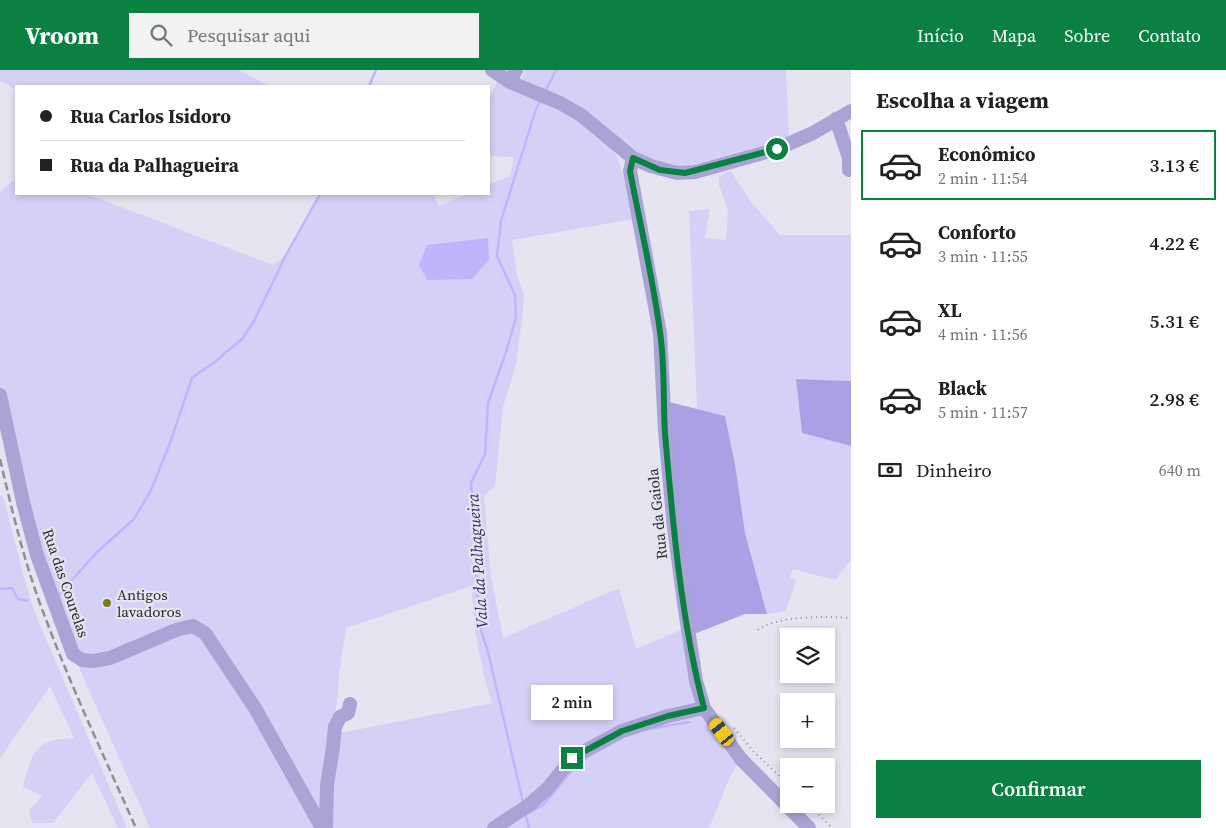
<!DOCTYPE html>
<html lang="pt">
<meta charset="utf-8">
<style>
:root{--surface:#fff;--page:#f2f2f2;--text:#222;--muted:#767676;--line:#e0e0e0;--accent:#0b8043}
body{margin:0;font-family:"Source Serif 4",serif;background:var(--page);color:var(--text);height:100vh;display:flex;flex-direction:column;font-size:19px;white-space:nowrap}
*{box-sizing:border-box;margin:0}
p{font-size:16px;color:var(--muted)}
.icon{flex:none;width:28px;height:28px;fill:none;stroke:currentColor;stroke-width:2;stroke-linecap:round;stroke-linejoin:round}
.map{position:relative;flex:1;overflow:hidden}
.details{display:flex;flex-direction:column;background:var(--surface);width:375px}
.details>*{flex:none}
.guide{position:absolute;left:15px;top:15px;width:475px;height:110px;border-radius:0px;box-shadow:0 2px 8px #0003;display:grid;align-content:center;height:110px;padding:0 25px;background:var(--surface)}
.fabs{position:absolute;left:780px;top:558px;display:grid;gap:10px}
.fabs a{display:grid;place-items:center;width:55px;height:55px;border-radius:0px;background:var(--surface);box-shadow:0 2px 8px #0003;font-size:25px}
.end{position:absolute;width:22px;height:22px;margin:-11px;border:6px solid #0b8043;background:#fff;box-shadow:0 0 0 2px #fff}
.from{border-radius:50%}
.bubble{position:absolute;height:35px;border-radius:0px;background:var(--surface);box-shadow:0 2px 8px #0003;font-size:16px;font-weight:600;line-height:35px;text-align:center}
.car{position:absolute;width:15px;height:30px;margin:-15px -8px;border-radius:6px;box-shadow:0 0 4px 1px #0007;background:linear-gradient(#f5c518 24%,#345 0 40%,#f5c518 0 76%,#345 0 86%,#f5c518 0)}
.guide b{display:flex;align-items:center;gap:18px;height:48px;font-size:19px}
.guide b+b{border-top:1px solid var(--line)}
.guide i{width:12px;height:12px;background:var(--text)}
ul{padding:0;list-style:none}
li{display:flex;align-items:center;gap:15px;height:70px;margin:0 10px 8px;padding:0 15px;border:2px solid transparent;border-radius:0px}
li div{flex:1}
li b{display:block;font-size:19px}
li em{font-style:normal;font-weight:600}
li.on{border-color:var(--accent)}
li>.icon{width:45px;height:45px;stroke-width:1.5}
h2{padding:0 25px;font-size:22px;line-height:60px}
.pay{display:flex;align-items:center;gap:12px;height:55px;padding:0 25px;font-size:19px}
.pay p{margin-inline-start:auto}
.cta{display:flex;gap:10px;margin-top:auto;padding:10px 25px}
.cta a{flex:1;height:58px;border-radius:0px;background:var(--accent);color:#fff;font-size:20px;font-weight:600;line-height:58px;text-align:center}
header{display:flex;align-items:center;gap:30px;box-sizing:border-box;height:70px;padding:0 25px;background:var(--accent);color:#fff}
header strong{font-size:24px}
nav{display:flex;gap:28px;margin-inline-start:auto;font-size:18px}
.search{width:350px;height:45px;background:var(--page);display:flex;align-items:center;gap:12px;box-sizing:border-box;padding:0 18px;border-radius:0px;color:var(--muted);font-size:19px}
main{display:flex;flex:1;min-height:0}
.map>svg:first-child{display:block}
.green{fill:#d5d1f6}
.forest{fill:#aba0e6}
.water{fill:#c0b5fd}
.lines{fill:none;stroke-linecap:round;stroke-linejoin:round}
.stream{stroke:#c0b5fd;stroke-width:2.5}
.path{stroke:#929199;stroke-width:2;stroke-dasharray:1 4;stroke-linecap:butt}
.minor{stroke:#aaa3d5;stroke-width:14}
.rail{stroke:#8f8e96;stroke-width:2.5;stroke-dasharray:8 4;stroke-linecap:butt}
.route{stroke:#0b8043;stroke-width:6}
.poi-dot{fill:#797b23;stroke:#e6e4f0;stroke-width:2}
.labels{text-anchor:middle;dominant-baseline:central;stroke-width:4.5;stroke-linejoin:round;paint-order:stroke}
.street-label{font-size:15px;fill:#2a2a2e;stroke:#e6e4f0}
.poi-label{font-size:15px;fill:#2a2a2e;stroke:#e6e4f0;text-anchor:start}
.water-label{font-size:16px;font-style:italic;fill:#3a2373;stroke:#e6e4f0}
</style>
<header>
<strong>Vroom</strong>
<div class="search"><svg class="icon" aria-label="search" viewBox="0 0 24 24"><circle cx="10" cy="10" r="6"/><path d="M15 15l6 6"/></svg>Pesquisar aqui</div>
<nav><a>Início</a><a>Mapa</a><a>Sobre</a><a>Contato</a></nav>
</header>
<main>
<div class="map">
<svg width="851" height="758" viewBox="0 0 851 758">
<rect width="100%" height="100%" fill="#e6e4f0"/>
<!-- green -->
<path class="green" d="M0,0H239L269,16H16V19L0,11Z
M524,0H786L789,68L685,97L671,96L644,87L569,30L525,11L522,7Z
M497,12C536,30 573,41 604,72C608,75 612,79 615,83C621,91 630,136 634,149L512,170L517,205L524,225L523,241L516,295L503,337L495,416L484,426L491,507L503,568L619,518L636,579L688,557L703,638L741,689L730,707L709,758H326L335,664L492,633L485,610L475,562L471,516L346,558L339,604L338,625L325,708L322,751L205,557L100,588L79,583L57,532L0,325V122L16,108V124H87L273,195L286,185L320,124H434L439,136L467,124H489V114L510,106L514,87L489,86V29Z
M731,101L751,132L780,165H851V311L796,309L802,363L851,376V493L849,492L835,510L793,499L790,508L796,510L786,541L767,544L745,463L735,394L725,346L697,339L689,141L710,139L705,168L726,170L728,141L719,115V106Z
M0,425L3,426L25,511L35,543L127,758H118L92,703L53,753H32L29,740L42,726L23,717C28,697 32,675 54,670C61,668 68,669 74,668L50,616L0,688Z
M176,560L205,563L322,758H150L73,584L82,590Z"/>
<!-- forest -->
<path class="forest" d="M796,309L851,311V376L802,363Z
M665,331L725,346L735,394L745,463L767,544H745L689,566Z"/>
<!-- water -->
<path class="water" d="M488,168L489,190L472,209L427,210L419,195L427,175Z"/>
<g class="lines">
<!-- stream -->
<path class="stream" d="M369,16L376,0
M545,22L556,0
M0,519L12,518L18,529L27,531
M57,527L96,483L134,449L151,420L170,373L192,308L216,291L243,268L254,251L286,185L320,124
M649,659L689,652
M523,732L488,582L479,554L471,413L485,384L488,333L507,279L516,248L515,225L497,186L501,151L536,39L541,29
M525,743L529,758
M529,743L543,735L576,696L587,687"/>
<!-- path -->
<path class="path" d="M758,560C774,546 828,546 851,548
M734,658L753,681L789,715
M808,734L832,758"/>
<!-- minor -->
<path class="minor" d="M492,0L510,12L560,33L581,45L633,88L651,96L677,103L695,102L777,79L813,63L851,41
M510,12L516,0
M836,49L849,88V100
M633,88L630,101L660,263L665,361L674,458L684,533L696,611L704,638L741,689L809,758
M0,325L23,432L37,485L73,584L82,590L93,591L110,588L176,560L193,556L205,563L255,638L322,758
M326,758L327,715L333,677L335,657L340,647L348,643L350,634
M494,758L529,735L548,718L572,688L622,661L668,646L704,638"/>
<!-- rail -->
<path class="rail" d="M0,389C11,436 22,483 38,528C66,606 102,682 136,758"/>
</g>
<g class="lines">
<!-- route -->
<path class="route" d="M572,688L622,661L668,646L704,638C681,549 673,455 665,364C663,330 665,295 660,262C653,208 640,154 630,101L633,88L660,100L685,103L777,79"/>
</g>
<!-- markers -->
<circle class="poi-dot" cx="107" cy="533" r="5"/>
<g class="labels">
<!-- street labels -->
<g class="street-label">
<text transform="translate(657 444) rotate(-96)">Rua da Gaiola</text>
<text transform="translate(66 513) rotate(71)">Rua das Courelas</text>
</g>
<!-- poi labels -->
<g class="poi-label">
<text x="117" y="524">Antigos<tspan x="117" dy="17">lavadoros</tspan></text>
</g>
<!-- water labels -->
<g class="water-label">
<text transform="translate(477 491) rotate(-94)">Vala da Palhagueira</text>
</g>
</g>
</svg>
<div class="fabs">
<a><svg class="icon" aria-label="layers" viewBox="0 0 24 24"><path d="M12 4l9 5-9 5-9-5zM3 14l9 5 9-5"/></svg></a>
<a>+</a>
<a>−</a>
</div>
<i class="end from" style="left:777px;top:79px"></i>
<i class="end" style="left:572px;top:688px"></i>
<div class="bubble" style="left:531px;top:615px;width:82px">2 min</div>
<i class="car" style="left:722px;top:662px;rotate:323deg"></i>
<div class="guide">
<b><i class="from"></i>Rua Carlos Isidoro</b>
<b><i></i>Rua da Palhagueira</b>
</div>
</div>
<section class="details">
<h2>Escolha a viagem</h2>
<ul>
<li class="on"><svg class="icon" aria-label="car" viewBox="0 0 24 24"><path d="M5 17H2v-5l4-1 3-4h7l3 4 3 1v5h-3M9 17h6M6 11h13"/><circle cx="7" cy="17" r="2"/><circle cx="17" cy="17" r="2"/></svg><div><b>Econômico</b><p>2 min · 11:54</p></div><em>3.13 €</em></li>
<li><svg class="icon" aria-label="car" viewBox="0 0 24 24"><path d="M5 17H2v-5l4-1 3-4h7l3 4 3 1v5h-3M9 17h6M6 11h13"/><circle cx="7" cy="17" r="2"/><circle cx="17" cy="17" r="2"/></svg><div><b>Conforto</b><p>3 min · 11:55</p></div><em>4.22 €</em></li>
<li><svg class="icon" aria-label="car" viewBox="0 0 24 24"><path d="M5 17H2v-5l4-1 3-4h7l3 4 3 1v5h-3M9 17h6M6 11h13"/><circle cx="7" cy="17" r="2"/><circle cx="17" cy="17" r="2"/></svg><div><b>XL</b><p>4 min · 11:56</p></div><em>5.31 €</em></li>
<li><svg class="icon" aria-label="car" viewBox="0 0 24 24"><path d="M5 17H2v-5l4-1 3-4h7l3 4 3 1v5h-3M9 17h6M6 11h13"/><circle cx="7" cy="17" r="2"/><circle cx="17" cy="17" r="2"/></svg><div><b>Black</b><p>5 min · 11:57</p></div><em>2.98 €</em></li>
</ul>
<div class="pay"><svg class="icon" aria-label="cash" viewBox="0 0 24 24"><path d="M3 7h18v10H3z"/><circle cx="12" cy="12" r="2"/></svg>Dinheiro<p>640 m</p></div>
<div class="cta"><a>Confirmar</a></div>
</section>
</main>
